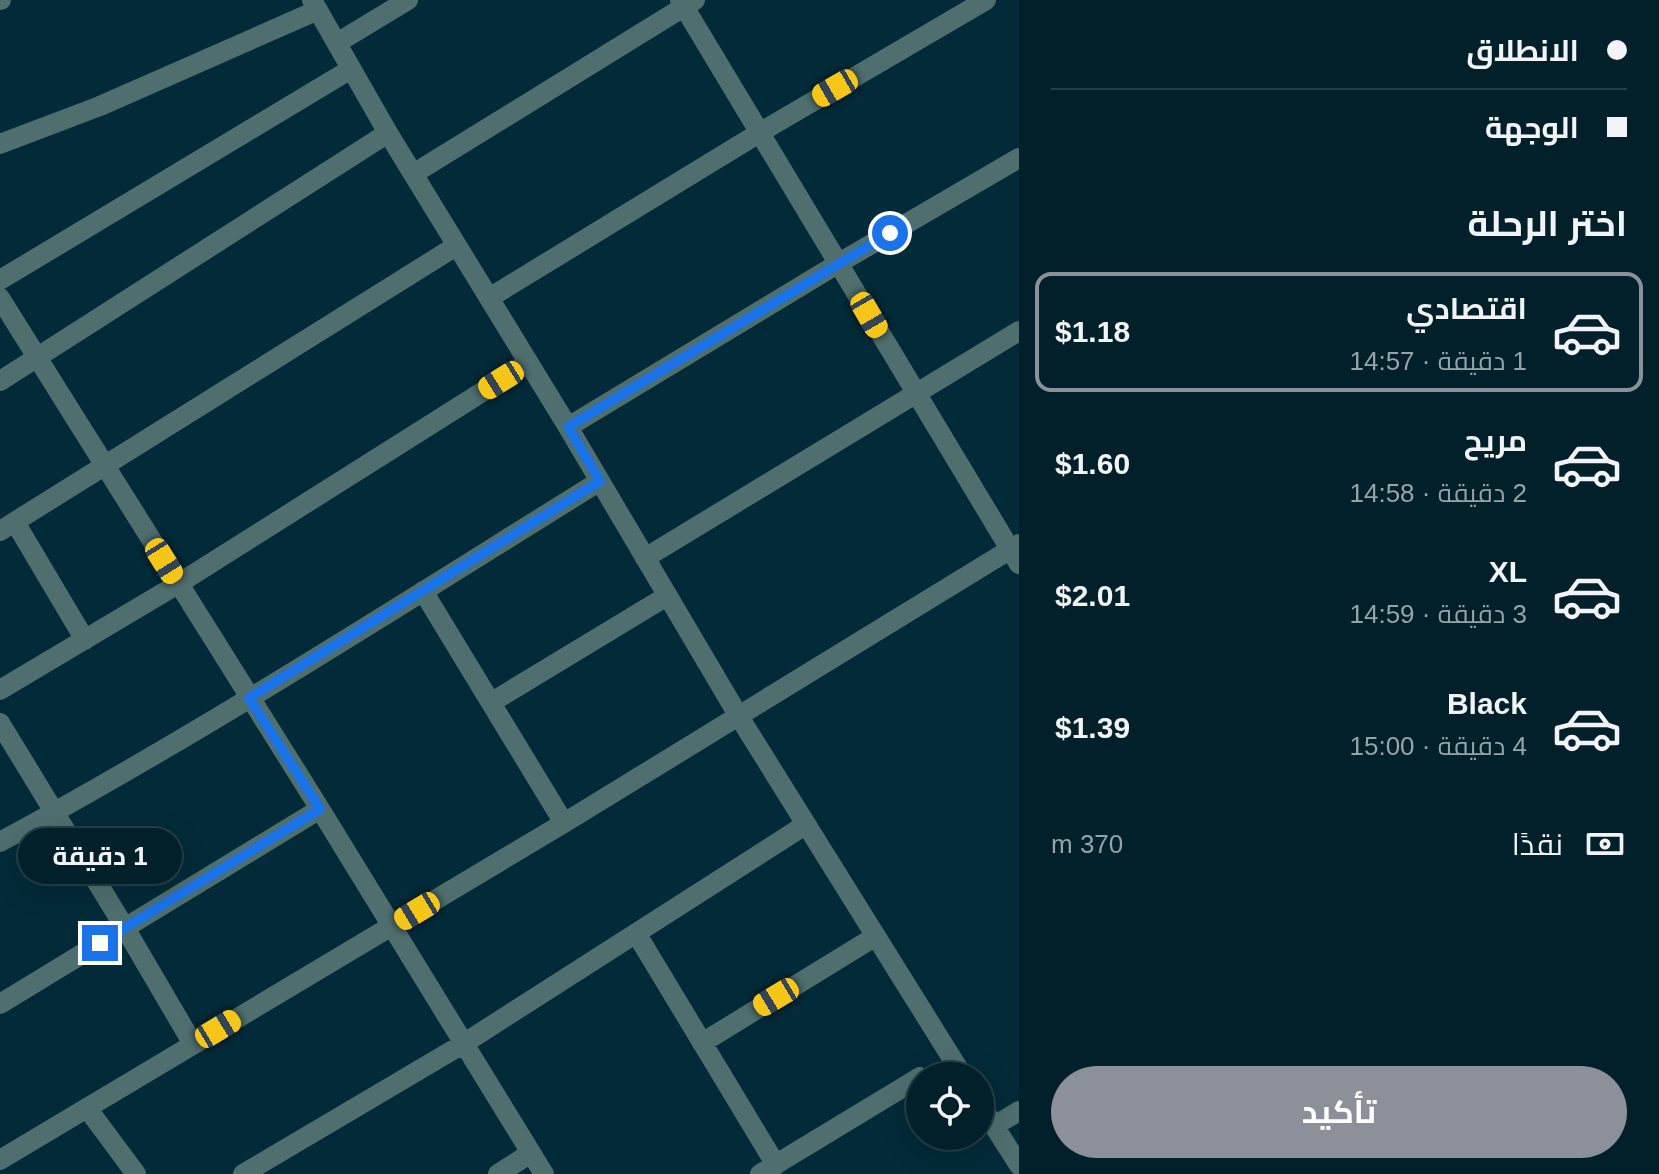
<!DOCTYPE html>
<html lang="ar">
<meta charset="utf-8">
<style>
:root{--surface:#02202a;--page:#0c2832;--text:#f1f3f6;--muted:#96a3a8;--line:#233e47;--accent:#8c9099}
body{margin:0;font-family:Arial,Cairo,sans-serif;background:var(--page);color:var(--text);direction:rtl;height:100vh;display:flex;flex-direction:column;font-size:30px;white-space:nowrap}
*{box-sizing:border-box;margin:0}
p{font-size:26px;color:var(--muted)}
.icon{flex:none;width:44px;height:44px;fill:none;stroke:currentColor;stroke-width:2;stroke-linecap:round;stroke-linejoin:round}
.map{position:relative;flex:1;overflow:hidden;direction:ltr}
.details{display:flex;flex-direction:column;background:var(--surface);width:640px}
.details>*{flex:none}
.top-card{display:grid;align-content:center;height:176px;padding:0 32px;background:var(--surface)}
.tools{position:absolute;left:906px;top:1062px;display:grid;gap:16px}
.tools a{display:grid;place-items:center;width:88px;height:88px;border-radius:50%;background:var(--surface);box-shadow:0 8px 32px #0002,0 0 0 2px var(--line);font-size:40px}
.end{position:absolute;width:36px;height:36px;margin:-18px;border:10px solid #1a73e8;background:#fff;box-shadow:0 0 0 4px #fff}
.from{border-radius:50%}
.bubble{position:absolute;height:56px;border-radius:28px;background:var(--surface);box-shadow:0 8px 32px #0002,0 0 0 2px var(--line);font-size:26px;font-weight:700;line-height:56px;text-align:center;direction:rtl}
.car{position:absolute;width:24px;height:48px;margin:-24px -12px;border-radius:10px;box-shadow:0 0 6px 2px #0007;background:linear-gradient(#f5c518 24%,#345 0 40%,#f5c518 0 76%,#345 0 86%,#f5c518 0)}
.top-card b{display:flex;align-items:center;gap:28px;height:76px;font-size:30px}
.top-card b+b{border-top:2px solid var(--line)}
.top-card i{width:20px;height:20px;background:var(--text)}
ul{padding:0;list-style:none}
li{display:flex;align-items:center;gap:24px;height:120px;margin:0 16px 12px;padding:0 16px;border:4px solid transparent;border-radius:16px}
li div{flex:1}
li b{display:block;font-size:30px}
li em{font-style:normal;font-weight:700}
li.on{border-color:var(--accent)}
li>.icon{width:72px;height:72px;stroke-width:1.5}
h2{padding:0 32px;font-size:36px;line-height:96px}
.pay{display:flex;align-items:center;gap:20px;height:88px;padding:0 32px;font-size:30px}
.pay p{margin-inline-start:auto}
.primary-button{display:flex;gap:16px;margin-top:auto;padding:16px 32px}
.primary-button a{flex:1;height:92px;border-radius:48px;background:var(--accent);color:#fff;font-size:32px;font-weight:700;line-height:92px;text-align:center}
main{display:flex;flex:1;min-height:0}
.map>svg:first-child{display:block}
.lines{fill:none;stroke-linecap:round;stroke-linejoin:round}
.minor{stroke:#4f6e6e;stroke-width:20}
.tertiary{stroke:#4f6e6e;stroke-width:20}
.route{stroke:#1a73e8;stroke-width:10}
</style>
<main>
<section class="details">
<div class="top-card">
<b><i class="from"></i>الانطلاق</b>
<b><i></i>الوجهة</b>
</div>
<h2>اختر الرحلة</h2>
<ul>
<li class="on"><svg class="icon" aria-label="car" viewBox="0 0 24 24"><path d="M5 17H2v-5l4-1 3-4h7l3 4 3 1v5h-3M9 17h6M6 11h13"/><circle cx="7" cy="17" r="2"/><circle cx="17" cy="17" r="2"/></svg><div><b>اقتصادي</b><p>1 دقيقة · 14:57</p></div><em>$1.18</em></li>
<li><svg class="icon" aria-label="car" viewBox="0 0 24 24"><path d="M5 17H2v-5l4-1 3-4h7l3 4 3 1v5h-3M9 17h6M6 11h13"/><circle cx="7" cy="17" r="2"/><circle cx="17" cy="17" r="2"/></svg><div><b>مريح</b><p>2 دقيقة · 14:58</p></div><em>$1.60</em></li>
<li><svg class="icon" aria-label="car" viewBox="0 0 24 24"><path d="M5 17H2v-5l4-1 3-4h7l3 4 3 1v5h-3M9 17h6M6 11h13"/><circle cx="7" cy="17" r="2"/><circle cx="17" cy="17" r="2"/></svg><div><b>XL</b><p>3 دقيقة · 14:59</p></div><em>$2.01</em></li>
<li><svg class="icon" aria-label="car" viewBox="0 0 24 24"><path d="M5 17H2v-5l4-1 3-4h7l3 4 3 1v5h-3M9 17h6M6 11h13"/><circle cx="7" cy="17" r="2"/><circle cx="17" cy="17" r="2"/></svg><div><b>Black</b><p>4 دقيقة · 15:00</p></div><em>$1.39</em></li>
</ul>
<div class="pay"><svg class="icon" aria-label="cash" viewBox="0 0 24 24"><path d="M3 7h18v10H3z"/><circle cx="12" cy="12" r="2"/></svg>نقدًا<p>370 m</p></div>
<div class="primary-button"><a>تأكيد</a></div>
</section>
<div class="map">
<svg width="1019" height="1174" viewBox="0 0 1019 1174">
<rect width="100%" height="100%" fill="#032a38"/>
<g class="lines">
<!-- minor -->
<path class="minor" d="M0,0H1
M312,0L388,133L568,427L738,715L963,1076
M680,0L1019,564
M337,43L408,0
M0,144L100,106L318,10
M413,174L695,0
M0,280L351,69
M0,298L320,809L544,1174
M489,298L759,133L986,0
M0,381L388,133
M568,427L839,263L1019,158
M15,522L85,640
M0,531L456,246
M645,558L1019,331
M423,591L564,823
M0,690L178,584L528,363
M492,702L667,596
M0,723L125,928L193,1044
M0,842C205,731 402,604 600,481
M636,933L776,1165
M0,1004L320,809
M702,1043L876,936
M980,1104L1019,1165
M87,1108L136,1174
M994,1126L1019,1111
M243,1174L463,1044L805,825
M498,1174L531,1153
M760,1174L920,1077"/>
<!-- tertiary -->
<path class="tertiary" d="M0,1160L564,823L1019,544"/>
</g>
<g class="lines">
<!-- route -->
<path class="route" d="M100,943L320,809L249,698L600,481L568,427L890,233"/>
</g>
</svg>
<div class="tools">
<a><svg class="icon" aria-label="locate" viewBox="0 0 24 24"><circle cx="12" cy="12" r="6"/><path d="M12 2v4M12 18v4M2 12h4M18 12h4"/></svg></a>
</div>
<i class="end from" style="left:890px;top:233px"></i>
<i class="end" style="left:100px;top:943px"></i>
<div class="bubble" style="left:18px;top:828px;width:164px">1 دقيقة</div>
<i class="car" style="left:835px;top:88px;rotate:240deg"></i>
<i class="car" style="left:869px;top:315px;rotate:150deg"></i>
<i class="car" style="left:501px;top:380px;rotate:238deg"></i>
<i class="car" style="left:164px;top:561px;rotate:148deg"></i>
<i class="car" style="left:417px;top:911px;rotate:239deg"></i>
<i class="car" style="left:776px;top:997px;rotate:239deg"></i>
<i class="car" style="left:218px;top:1029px;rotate:59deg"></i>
</div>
</main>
